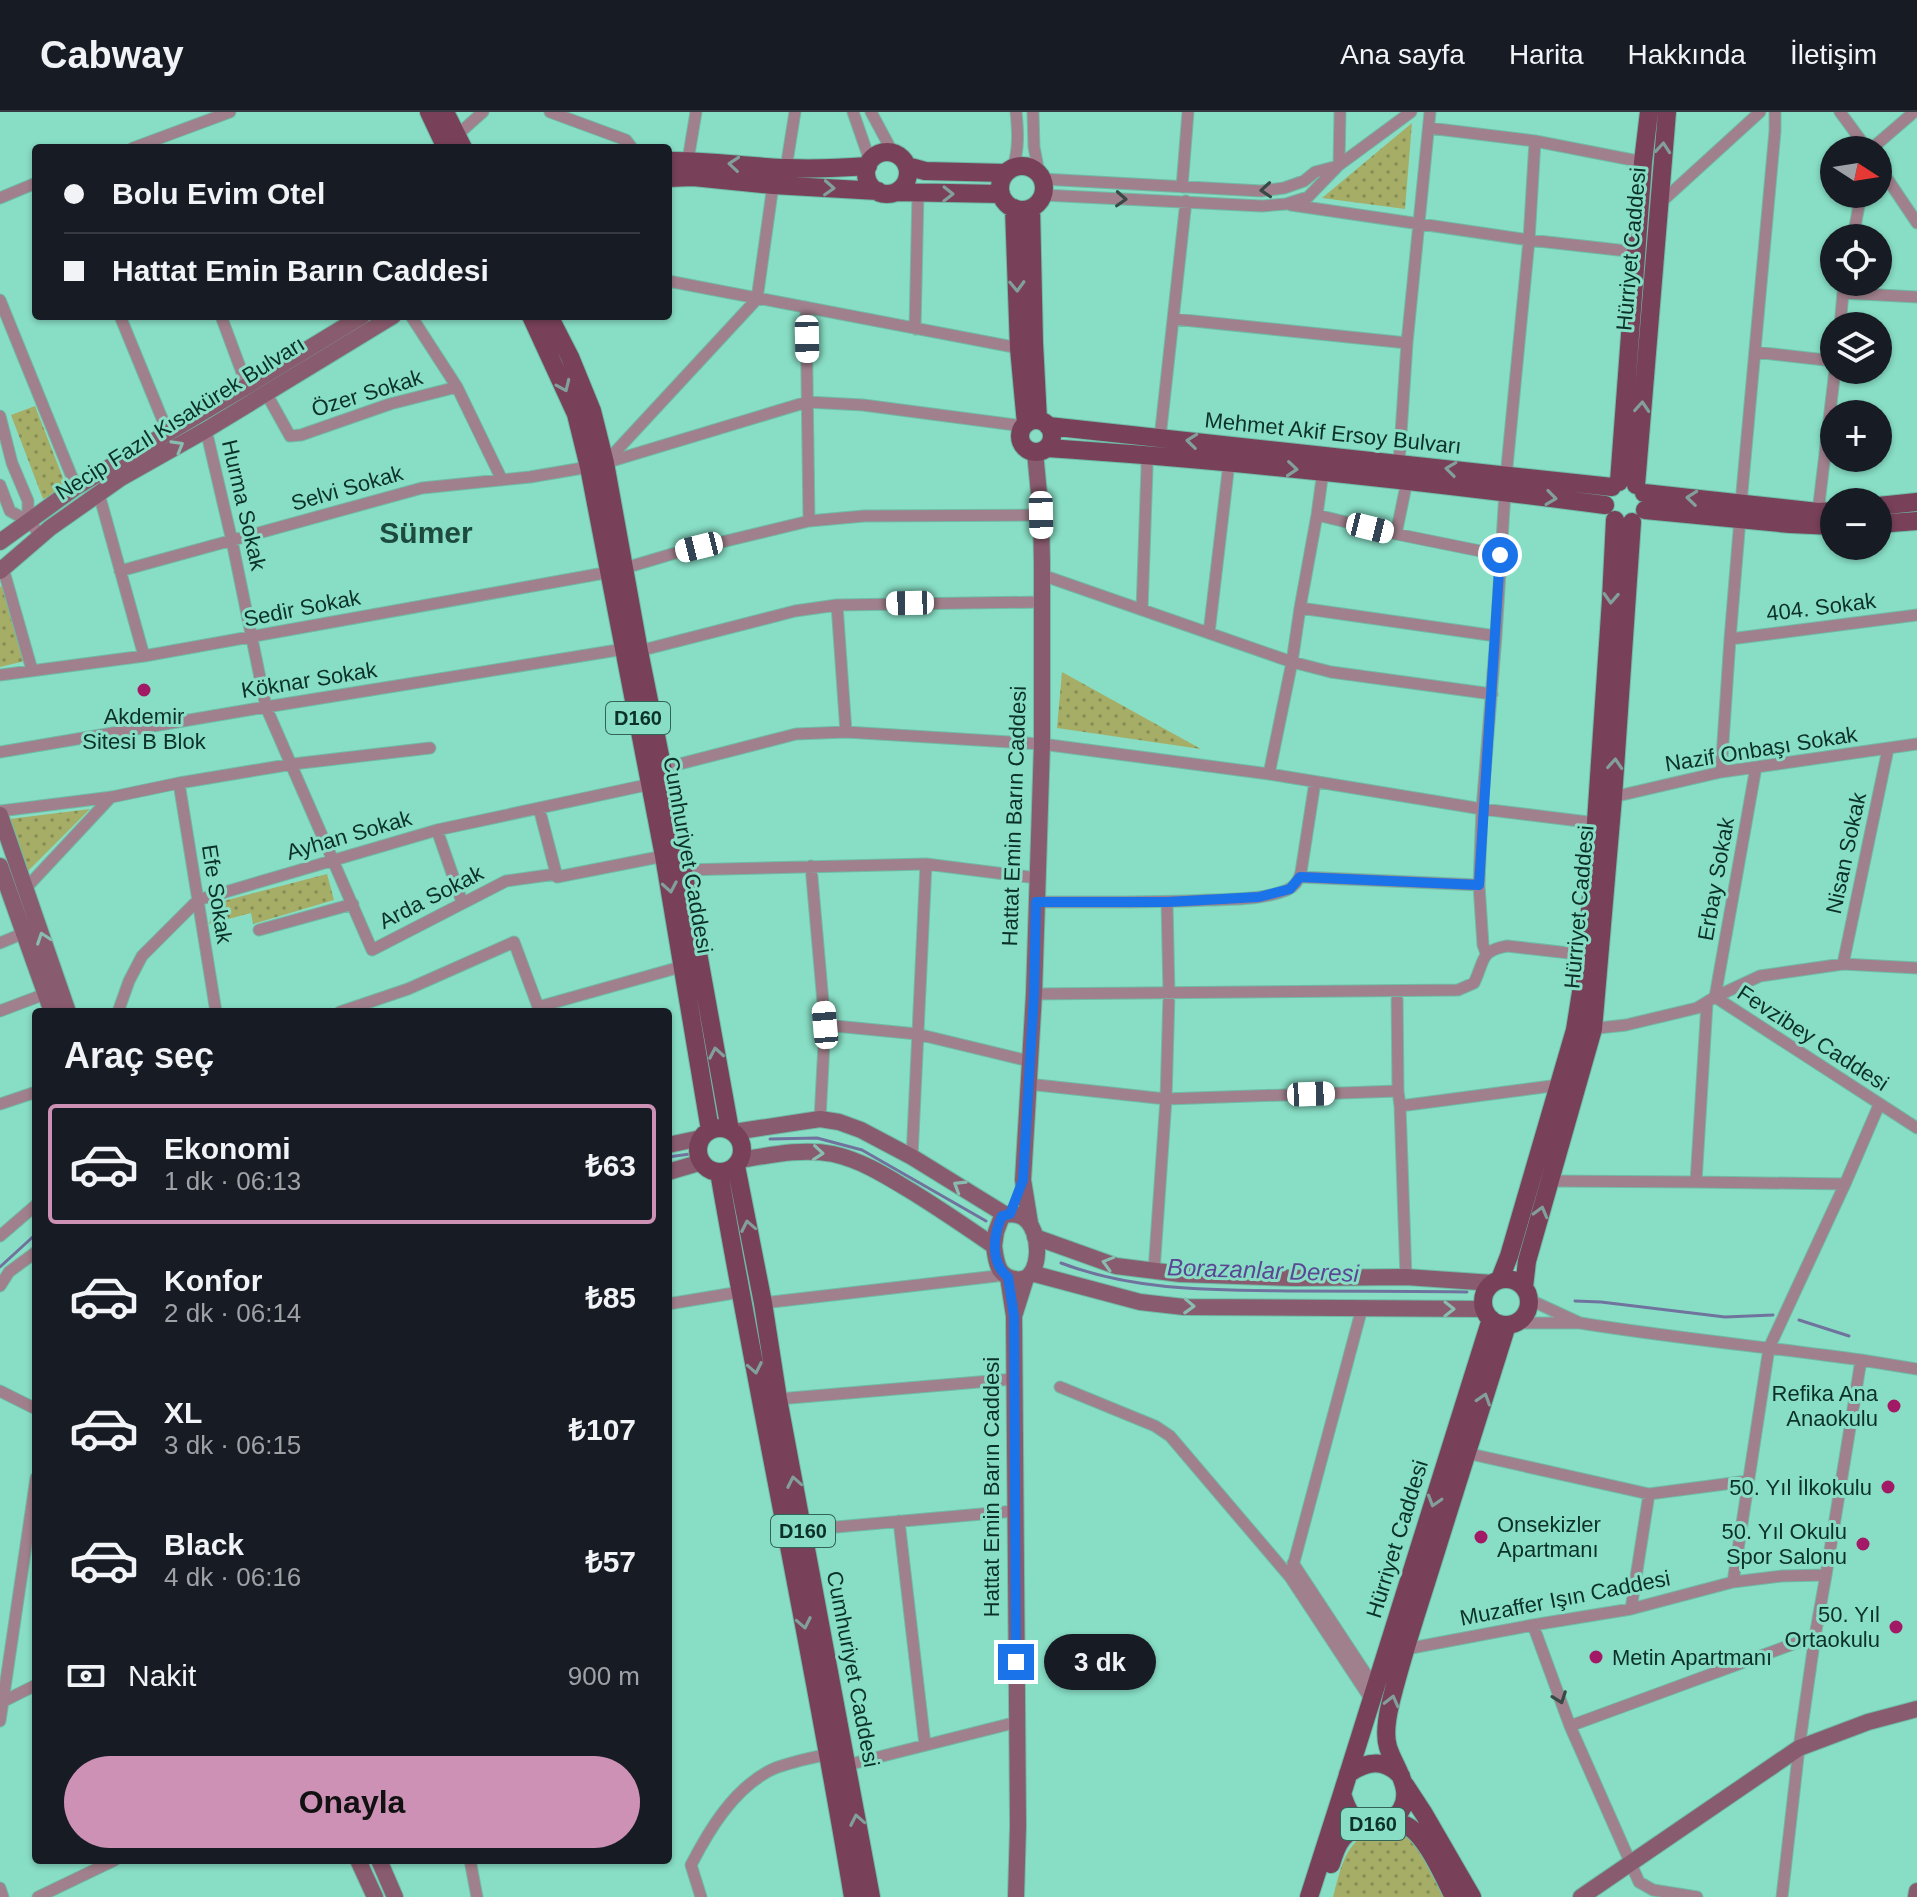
<!DOCTYPE html>
<html lang="tr">
<meta charset="utf-8">
<style>
:root{--surface:#171b24;--page:#20242c;--text:#f1f3f6;--muted:#9ea1a6;--line:#363941;--accent:#cd91b5}
body{margin:0;font-family:Helvetica,sans-serif;background:var(--page);color:var(--text);height:100vh;display:flex;flex-direction:column;font-size:30px;white-space:nowrap}
*{box-sizing:border-box;margin:0}
p{font-size:26px;color:var(--muted)}
.icon{flex:none;width:44px;height:44px;fill:none;stroke:currentColor;stroke-width:2;stroke-linecap:round;stroke-linejoin:round}
.map{position:relative;flex:1;overflow:hidden}
.details{position:absolute;left:32px;top:896px;width:640px;height:856px;display:flex;flex-direction:column;background:var(--surface);border-radius:8px;box-shadow:0 2px 6px #0004}
.details>*{flex:none}
.banner{position:absolute;left:32px;top:32px;width:640px;height:176px;border-radius:8px;box-shadow:0 2px 6px #0004;display:grid;align-content:center;height:176px;padding:0 32px;background:var(--surface)}
.needle{width:52px;rotate:102deg}
.tools{position:absolute;left:1820px;top:24px;display:grid;gap:16px}
.tools a{display:grid;place-items:center;width:72px;height:72px;border-radius:50%;background:var(--surface);box-shadow:0 2px 6px #0004;font-size:40px}
.end{position:absolute;width:36px;height:36px;margin:-18px;border:10px solid #1a73e8;background:#fff;box-shadow:0 0 0 4px #fff}
.from{border-radius:50%}
.bubble{position:absolute;height:56px;border-radius:28px;background:var(--surface);box-shadow:0 2px 6px #0004;font-size:26px;font-weight:700;line-height:56px;text-align:center}
.car{position:absolute;width:24px;height:48px;margin:-24px -12px;border-radius:10px;box-shadow:0 0 6px 2px #0007;background:linear-gradient(#fff 24%,#345 0 40%,#fff 0 76%,#345 0 86%,#fff 0)}
.banner b{display:flex;align-items:center;gap:28px;height:76px;font-size:30px}
.banner b+b{border-top:2px solid var(--line)}
.banner i{width:20px;height:20px;background:var(--text)}
ul{padding:0;list-style:none}
li{display:flex;align-items:center;gap:24px;height:120px;margin:0 16px 12px;padding:0 16px;border:4px solid transparent;border-radius:8px}
li div{flex:1}
li b{display:block;font-size:30px}
li em{font-style:normal;font-weight:700}
li.selected{border-color:var(--accent)}
li>.icon{width:72px;height:72px;stroke-width:1.5}
h2{padding:0 32px;font-size:36px;line-height:96px}
.pay{display:flex;align-items:center;gap:20px;height:88px;padding:0 32px;font-size:30px}
.pay p{margin-inline-start:auto}
.action{display:flex;gap:16px;margin-top:auto;padding:16px 32px}
.action a{flex:1;height:92px;border-radius:48px;background:var(--accent);color:#111;font-size:32px;font-weight:700;line-height:92px;text-align:center}
header{display:flex;align-items:center;gap:48px;box-sizing:border-box;height:112px;padding:0 40px;background:var(--surface);border-bottom:2px solid var(--line)}
header strong{font-size:38px}
nav{display:flex;gap:44px;margin-inline-start:auto;font-size:28px}
.map>svg:first-child{display:block}
.park{fill:url(#park-dots)}
.lines{fill:none;stroke-linecap:round;stroke-linejoin:round}
.stream{stroke:#70739e;stroke-width:3}
.minor-casing{stroke:#6fbba6;stroke-width:13}
.secondary-casing{stroke:#6fbba6;stroke-width:18}
.primary-casing{stroke:#6fbba6;stroke-width:20}
.minor{stroke:#a0808c;stroke-width:11}
.secondary{stroke:#895b6e;stroke-width:16}
.primary{stroke:#784159;stroke-width:18}
.oneway{stroke:#829f9a}
.oneway2{stroke:#384946}
.oneway3{stroke:#88bdaf}
.route{stroke:#1a73e8;stroke-width:10}
.poi-dot{fill:#a21a66;stroke:#88dec5;stroke-width:3}
.labels{text-anchor:middle;dominant-baseline:central;stroke-width:6;stroke-linejoin:round;paint-order:stroke}
.shield{fill:#88dec5;stroke:#306557;stroke-width:2}
.shield-label{font-size:20px;font-weight:bold;fill:#0b3128}
.street-label{font-size:22px;fill:#0b3128;stroke:#88dec5}
.poi-label{font-size:22px;fill:#0b3128;stroke:#88dec5;text-anchor:end}
.water-label{font-size:24px;font-style:italic;fill:#5b4695;stroke:#88dec5}
.district-label{font-size:30px;font-weight:bold;fill:#1c4b3e;stroke:#88dec5}
</style>
<header>
<strong>Cabway</strong>
<nav><a>Ana sayfa</a><a>Harita</a><a>Hakkında</a><a>İletişim</a></nav>
</header>
<div class="map">
<svg width="1917" height="1785" viewBox="0 0 1917 1785">
<defs>
<pattern id="park-dots" width="8" height="8" patternUnits="userSpaceOnUse" patternTransform="scale(2)"><rect width="8" height="8" fill="#a6ad67"/><path d="M2 2h.1M6 6h.1" fill="none" stroke="#858d55" stroke-width="1.8" stroke-linecap="round"/></pattern>
</defs>
<rect width="100%" height="100%" fill="#88dec5"/>
<!-- park -->
<path class="park" d="M1412,11L1405,97L1322,86Z
M35,294L67,376L43,387L11,303Z
M3,473L25,549L0,555V475Z
M1062,560L1201,637L1057,616Z
M90,697L27,760L9,707Z
M327,762L334,788L253,812L251,801L209,812L213,798L220,790Z
M1367,1719L1399,1720L1413,1727L1444,1785H1333C1341,1756 1343,1738 1367,1719Z"/>
<g class="lines">
<!-- stream -->
<path class="stream" d="M770,1027L817,1026L862,1038L986,1109
M668,1045L690,1042
M1061,1151C1134,1179 1212,1178 1290,1179C1349,1179 1408,1179 1467,1180
M0,1155L36,1122
M1575,1189L1601,1190L1725,1205L1773,1203
M1799,1208L1849,1224"/>
<!-- minor casing -->
<g class="minor-casing">
<path id="minor" d="M550,0L626,28L632,36
M853,0L870,49
M871,0L893,41
M1033,0L1034,35L1039,61
M1840,0L1868,38
M1429,16L1535,29L1643,50
M456,24L483,0
M133,36L230,0
M1870,38L1914,0
M688,48L696,0
M1339,53L1340,0
M1878,53L1917,111
M1013,55C1019,37 1018,19 1016,0
M786,56L795,0
M1042,67L1261,79L1284,76L1304,69L1315,60L1338,54
M1182,75L1188,0
M1043,83L1262,94L1286,92L1308,85L1339,53L1411,0
M0,86L36,71
M1291,93L1529,128L1636,140
M1658,93L1760,0
M1853,126L1861,82
M668,169L1019,236
M0,188L76,375
M806,195L809,409
M120,204L168,321
M221,204L247,274
M411,204L457,275L502,368
M1174,207L1407,231
M1840,214L1843,181L1917,185
M915,217L918,81
M1755,240L1834,249
M266,281L290,324L301,323L390,292L457,275
M0,304L12,351L28,389V409
M206,318L232,429L266,595L372,838L506,769L556,762
M1160,326L1186,89
M605,351L807,290L863,293L1023,314
M605,351L757,187L773,73
M1399,351L1407,231L1430,0
M1506,365L1529,128L1535,29
M0,373L10,399L28,409L41,423
M99,382L144,544
M1741,391L1775,19V0
M1818,400L1835,258
M1317,403L1396,422L1500,443
M1396,422L1407,369
M3,456L32,558
M625,456L672,442L809,409L864,404L1041,403
M120,459L422,376L530,365L589,355
M1042,463L1292,550L1331,560L1492,582
M837,493L846,620
M1300,496L1317,403L1323,359
M1142,498L1147,356L1146,342
M1209,521L1229,351
M1730,527L1917,503
M639,539L795,499L837,493L1043,490
M0,563L144,544L610,460
M0,640L266,595L624,537
M664,656L796,622L846,620L1042,632L1269,662L1482,697L1596,711
M1721,660L1730,527L1740,407
M1269,662L1292,550L1300,496L1496,524L1505,380
M179,671L216,900
M1613,685L1721,660L1917,632
M539,696L557,765L664,744
M0,699L112,685L179,671L293,652L430,636
M437,718L462,790
M811,754L825,913L917,922L1029,949
M683,758L926,752L1037,766
M1300,765L1479,773
M26,776L111,685
M1036,790C1093,790 1150,791 1208,788C1234,787 1262,788 1287,778C1294,775 1299,768 1301,760L1315,670
M259,818L353,792
M0,831L24,821
M1486,841L1483,833L1479,773L1482,697L1496,524
M1843,852L1888,637
M1397,879L1398,979L1400,994L1406,1165
M1034,882L1458,878L1474,871C1485,849 1479,839 1507,834L1587,843
M1715,885L1917,1016
M1715,885L1756,655
M538,895L684,854
M0,899L45,882
M118,900L129,869L142,844L198,788L437,718L651,672
M340,900L408,877L514,830L540,900
M1589,917L1626,913L1697,896L1715,885L1760,864L1843,852L1917,856
M1028,972L1166,987L1398,979
M0,992L36,980
M1400,994L1559,973
M820,1007L825,913
M912,1045L926,752
M1549,1069L1696,1070L1707,891
M1696,1070L1845,1072
M0,1124L36,1093
M1154,1159L1166,987L1169,882L1167,790
M0,1174L9,1160L36,1140
M763,1191L1005,1163
M668,1192L740,1180
M1514,1211H1580L1528,1187
M1580,1211C1673,1226 1767,1235 1861,1248
M1060,1275L1155,1314L1170,1324L1290,1465L1371,1588
M0,1279L36,1297
M778,1287L1014,1267
M1466,1341L1649,1382L1748,1369
M899,1409L925,1633
M803,1418L1015,1399
M1293,1451L1376,1577
M1290,1465L1362,1196
M1733,1470L1769,1236L1845,1072L1879,993
M1631,1497L1649,1382
M1533,1513L1570,1614L1639,1770L1653,1778L1697,1785
M1406,1537L1533,1513L1631,1497L1733,1470L1782,1464L1826,1463
M4,1589L36,1573
M0,1609L36,1366
M1570,1614L1815,1524
M847,1653L1017,1610
M470,1748L477,1785
M0,1776L3,1785
M38,1785L115,1748
M701,1785L691,1753C709,1718 733,1678 769,1659C784,1651 812,1646 829,1642
M1782,1785L1799,1636L1815,1524L1826,1463L1861,1248L1917,1257"/>
</g>
<!-- secondary casing -->
<g class="secondary-casing">
<path id="secondary" d="M0,430L76,375L247,274L362,204
M0,459L50,416L121,366L206,318L393,204
M0,703L68,900
M0,754L52,900
M734,1020L820,1007L839,1010L861,1018L912,1045L1006,1103
M668,1033L701,1026
M740,1048C771,1043 802,1036 833,1042C860,1048 883,1062 906,1076C936,1094 965,1114 994,1134C995,1142 996,1151 1000,1158C1007,1168 1025,1172 1032,1160C1044,1140 1035,1092 1002,1104L996,1120L994,1134
M668,1060L702,1050
M1030,1111L1023,1068L1034,882L1042,632V451L1041,403L1035,340
M1035,1125L1116,1154L1180,1162L1294,1166L1406,1165L1493,1171
M1031,1161L1140,1190L1184,1195L1484,1197
M1008,1165L1014,1204L1026,1166
M1014,1204L1018,1714L1016,1785
M358,1748L375,1785
M379,1748L395,1785
M1581,1785L1799,1636L1868,1610L1917,1597
M1916,1785L1917,1779"/>
</g>
<!-- primary casing -->
<g class="primary-casing">
<path id="primary" d="M429,0L446,36
M445,0L463,36
M866 61a21 21 0 1 1 42 0a21 21 0 1 1-42 0Z
M668,49C708,48 747,55 787,56C814,57 841,56 868,54
M907,54L925,59L1005,61
M1000 76a22 22 0 1 1 44 0a22 22 0 1 1-44 0Z
M668,66L693,65L773,73L878,79
M896,80L1001,82
M1014,96L1019,236L1026,312
M1031,96L1034,231L1038,308
M531,204L576,302L589,355L664,744L710,1018
M549,204L570,245L592,299L605,351L639,539L683,758L730,1018
M1020 324a16 16 0 1 1 32 0a16 16 0 1 1-32 0Z
M1048,314L1612,375
M1047,336C1234,348 1420,369 1605,393
M1619,370L1643,50L1649,0
M1636,373L1667,0
M1644,381L1818,400L1834,399
M1878,394L1917,390
M1645,398L1790,412L1834,414
M1878,412L1917,409
M698 1038a22 22 0 1 1 44 0a22 22 0 1 1-44 0Z
M736,1054L763,1191L778,1287L871,1785
M719,1060C761,1302 813,1542 853,1785
M1500,1167L1509,1144L1575,918L1587,843L1611,488L1615,408
M1483 1190a23 23 0 1 1 46 0a23 23 0 1 1-46 0Z
M1524,1175L1527,1149L1593,917L1613,685L1632,410
M1491,1207L1342,1682C1344,1688 1346,1694 1349,1699C1362,1717 1389,1716 1401,1698C1414,1677 1394,1655 1388,1635C1384,1622 1387,1606 1390,1593C1401,1547 1416,1503 1430,1458C1456,1376 1481,1294 1507,1213
M1348,1662C1367,1649 1384,1646 1401,1664
M1405,1673L1424,1702L1472,1785
M1382,1712C1388,1712 1396,1710 1402,1712C1424,1717 1444,1766 1454,1785
M1331,1752C1338,1728 1343,1721 1366,1711
M1309,1785L1342,1682"/>
</g>
<!-- minor -->
<use href="#minor" class="minor"/>
<!-- secondary -->
<use href="#secondary" class="secondary"/>
<!-- primary -->
<use href="#primary" class="primary"/>
</g>
<!-- one-way arrows -->
<defs><path id="oneway-chevron" d="M-2-3.5L2.5 0L-2 3.5" fill="none" stroke-width="1.6" stroke-linecap="round" stroke-linejoin="round" transform="scale(2)"/></defs>
<g class="oneway">
<use href="#oneway-chevron" transform="translate(1663 36) rotate(-85)"/>
<use href="#oneway-chevron" transform="translate(734 52) rotate(-175)"/>
<use href="#oneway-chevron" transform="translate(829 76) rotate(3)"/>
<use href="#oneway-chevron" transform="translate(948 82) rotate(1)"/>
<use href="#oneway-chevron" transform="translate(1017 174) rotate(88)"/>
<use href="#oneway-chevron" transform="translate(564 274) rotate(66)"/>
<use href="#oneway-chevron" transform="translate(1642 295) rotate(-86)"/>
<use href="#oneway-chevron" transform="translate(1192 329) rotate(-174)"/>
<use href="#oneway-chevron" transform="translate(1292 357) rotate(5)"/>
<use href="#oneway-chevron" transform="translate(1451 357) rotate(-173)"/>
<use href="#oneway-chevron" transform="translate(1551 386) rotate(8)"/>
<use href="#oneway-chevron" transform="translate(1692 386) rotate(-174)"/>
<use href="#oneway-chevron" transform="translate(1611 486) rotate(93)"/>
<use href="#oneway-chevron" transform="translate(1615 652) rotate(-86)"/>
<use href="#oneway-chevron" transform="translate(670 775) rotate(80)"/>
<use href="#oneway-chevron" transform="translate(716 941) rotate(-100)"/>
<use href="#oneway-chevron" transform="translate(1541 1100) rotate(-75)"/>
<use href="#oneway-chevron" transform="translate(748 1114) rotate(-101)"/>
<use href="#oneway-chevron" transform="translate(755 1256) rotate(79)"/>
<use href="#oneway-chevron" transform="translate(1484 1287) rotate(-72)"/>
<use href="#oneway-chevron" transform="translate(794 1370) rotate(-101)"/>
<use href="#oneway-chevron" transform="translate(1434 1389) rotate(107)"/>
<use href="#oneway-chevron" transform="translate(804 1511) rotate(79)"/>
<use href="#oneway-chevron" transform="translate(1392 1589) rotate(-76)"/>
<use href="#oneway-chevron" transform="translate(857 1708) rotate(-101)"/>
</g>
<g class="oneway2">
<use href="#oneway-chevron" transform="translate(1266 78) rotate(176)"/>
<use href="#oneway-chevron" transform="translate(1121 87) rotate(3)"/>
<use href="#oneway-chevron" transform="translate(1560 1586) rotate(70)"/>
</g>
<g class="oneway3">
<use href="#oneway-chevron" transform="translate(178 334) rotate(-30)"/>
<use href="#oneway-chevron" transform="translate(43 826) rotate(-109)"/>
<use href="#oneway-chevron" transform="translate(818 1041) rotate(5)"/>
<use href="#oneway-chevron" transform="translate(959 1074) rotate(-148)"/>
<use href="#oneway-chevron" transform="translate(1108 1151) rotate(-164)"/>
<use href="#oneway-chevron" transform="translate(1189 1194) rotate(2)"/>
<use href="#oneway-chevron" transform="translate(1449 1197)"/>
</g>
<g class="lines">
<!-- route -->
<path class="route" d="M1016,1550L1014,1204L1008,1165C990,1151 993,1123 1002,1104L1010,1102L1023,1068L1034,882L1036,790H1167L1259,785L1290,777L1300,765L1479,773L1500,443"/>
</g>
<!-- markers -->
<g class="poi-dot">
<circle cx="144" cy="578" r="8"/>
<circle cx="1894" cy="1294" r="8"/>
<circle cx="1888" cy="1375" r="8"/>
<circle cx="1481" cy="1425" r="8"/>
<circle cx="1863" cy="1432" r="8"/>
<circle cx="1896" cy="1515" r="8"/>
<circle cx="1596" cy="1545" r="8"/>
</g>
<g class="labels">
<!-- shield labels -->
<g class="shield">
<rect x="606" y="590" width="64" height="32" rx="6"/>
<rect x="771" y="1403" width="64" height="32" rx="6"/>
<rect x="1341" y="1696" width="64" height="32" rx="6"/>
</g>
<g class="shield-label">
<text x="638" y="606">D160</text>
<text x="803" y="1419">D160</text>
<text x="1373" y="1712">D160</text>
</g>
<!-- street labels -->
<g class="street-label">
<text transform="translate(1631 137) rotate(-85)">Hürriyet Caddesi</text>
<text transform="translate(367 281) rotate(-17)">Özer Sokak</text>
<text transform="translate(180 306) rotate(-32)">Necip Fazıl Kısakürek Bulvarı</text>
<text transform="translate(1333 321) rotate(6)">Mehmet Akif Ersoy Bulvarı</text>
<text transform="translate(347 376) rotate(-16)">Selvi Sokak</text>
<text transform="translate(244 393) rotate(77)">Hurma Sokak</text>
<text transform="translate(1821 495) rotate(-7)">404. Sokak</text>
<text transform="translate(302 496) rotate(-11)">Sedir Sokak</text>
<text transform="translate(309 568) rotate(-9)">Köknar Sokak</text>
<text transform="translate(1761 637) rotate(-9)">Nazif Onbaşı Sokak</text>
<text transform="translate(1014 704) rotate(-88)">Hattat Emin Barın Caddesi</text>
<text transform="translate(349 723) rotate(-16)">Ayhan Sokak</text>
<text transform="translate(1846 741) rotate(-78)">Nisan Sokak</text>
<text transform="translate(688 743) rotate(80)">Cumhuriyet Caddesi</text>
<text transform="translate(1716 767) rotate(-80)">Erbay Sokak</text>
<text transform="translate(217 782) rotate(81)">Efe Sokak</text>
<text transform="translate(431 785) rotate(-27)">Arda Sokak</text>
<text transform="translate(1579 795) rotate(-85)">Hürriyet Caddesi</text>
<text transform="translate(1813 926) rotate(33)">Fevzibey Caddesi</text>
<text transform="translate(991 1375) rotate(-90)">Hattat Emin Barın Caddesi</text>
<text transform="translate(1397 1427) rotate(-73)">Hürriyet Caddesi</text>
<text transform="translate(1565 1486) rotate(-11)">Muzaffer Işın Caddesi</text>
<text transform="translate(853 1557) rotate(79)">Cumhuriyet Caddesi</text>
</g>
<!-- poi labels -->
<g class="poi-label">
<text x="144" y="604" text-anchor="middle">Akdemir<tspan x="144" dy="25">Sitesi B Blok</tspan></text>
<text x="1878" y="1281">Refika Ana<tspan x="1878" dy="25">Anaokulu</tspan></text>
<text x="1872" y="1375">50. Yıl İlkokulu</text>
<text x="1497" y="1412" text-anchor="start">Onsekizler<tspan x="1497" dy="25">Apartmanı</tspan></text>
<text x="1847" y="1419">50. Yıl Okulu<tspan x="1847" dy="25">Spor Salonu</tspan></text>
<text x="1880" y="1502">50. Yıl<tspan x="1880" dy="25">Ortaokulu</tspan></text>
<text x="1612" y="1545" text-anchor="start">Metin Apartmanı</text>
</g>
<!-- water labels -->
<g class="water-label">
<text transform="translate(1263 1158) rotate(2)">Borazanlar Deresi</text>
</g>
<!-- district labels -->
<g class="district-label">
<text x="426" y="420">Sümer</text>
</g>
</g>
</svg>
<div class="tools">
<a><svg class="needle" viewBox="-14 -14 28 28"><path d="M0-13l5 13h-10z" fill="#e53935"/><path d="M0 13l5-13h-10z" fill="#9ea1a6"/></svg></a>
<a><svg class="icon" aria-label="locate" viewBox="0 0 24 24"><circle cx="12" cy="12" r="6"/><path d="M12 2v4M12 18v4M2 12h4M18 12h4"/></svg></a>
<a><svg class="icon" aria-label="layers" viewBox="0 0 24 24"><path d="M12 4l9 5-9 5-9-5zM3 14l9 5 9-5"/></svg></a>
<a>+</a>
<a>−</a>
</div>
<i class="end from" style="left:1500px;top:443px"></i>
<i class="end" style="left:1016px;top:1550px"></i>
<div class="bubble" style="left:1044px;top:1522px;width:112px">3 dk</div>
<i class="car" style="left:807px;top:227px;rotate:179deg"></i>
<i class="car" style="left:1041px;top:403px;rotate:179deg"></i>
<i class="car" style="left:1370px;top:416px;rotate:104deg"></i>
<i class="car" style="left:699px;top:435px;rotate:256deg"></i>
<i class="car" style="left:910px;top:491px;rotate:269deg"></i>
<i class="car" style="left:825px;top:913px;rotate:355deg"></i>
<i class="car" style="left:1311px;top:982px;rotate:88deg"></i>
<div class="banner">
<b><i class="from"></i>Bolu Evim Otel</b>
<b><i></i>Hattat Emin Barın Caddesi</b>
</div>
<section class="details">
<h2>Araç seç</h2>
<ul>
<li class="selected"><svg class="icon" aria-label="car" viewBox="0 0 24 24"><path d="M5 17H2v-5l4-1 3-4h7l3 4 3 1v5h-3M9 17h6M6 11h13"/><circle cx="7" cy="17" r="2"/><circle cx="17" cy="17" r="2"/></svg><div><b>Ekonomi</b><p>1 dk · 06:13</p></div><em>₺63</em></li>
<li><svg class="icon" aria-label="car" viewBox="0 0 24 24"><path d="M5 17H2v-5l4-1 3-4h7l3 4 3 1v5h-3M9 17h6M6 11h13"/><circle cx="7" cy="17" r="2"/><circle cx="17" cy="17" r="2"/></svg><div><b>Konfor</b><p>2 dk · 06:14</p></div><em>₺85</em></li>
<li><svg class="icon" aria-label="car" viewBox="0 0 24 24"><path d="M5 17H2v-5l4-1 3-4h7l3 4 3 1v5h-3M9 17h6M6 11h13"/><circle cx="7" cy="17" r="2"/><circle cx="17" cy="17" r="2"/></svg><div><b>XL</b><p>3 dk · 06:15</p></div><em>₺107</em></li>
<li><svg class="icon" aria-label="car" viewBox="0 0 24 24"><path d="M5 17H2v-5l4-1 3-4h7l3 4 3 1v5h-3M9 17h6M6 11h13"/><circle cx="7" cy="17" r="2"/><circle cx="17" cy="17" r="2"/></svg><div><b>Black</b><p>4 dk · 06:16</p></div><em>₺57</em></li>
</ul>
<div class="pay"><svg class="icon" aria-label="cash" viewBox="0 0 24 24"><path d="M3 7h18v10H3z"/><circle cx="12" cy="12" r="2"/></svg>Nakit<p>900 m</p></div>
<div class="action"><a>Onayla</a></div>
</section>
</div>
